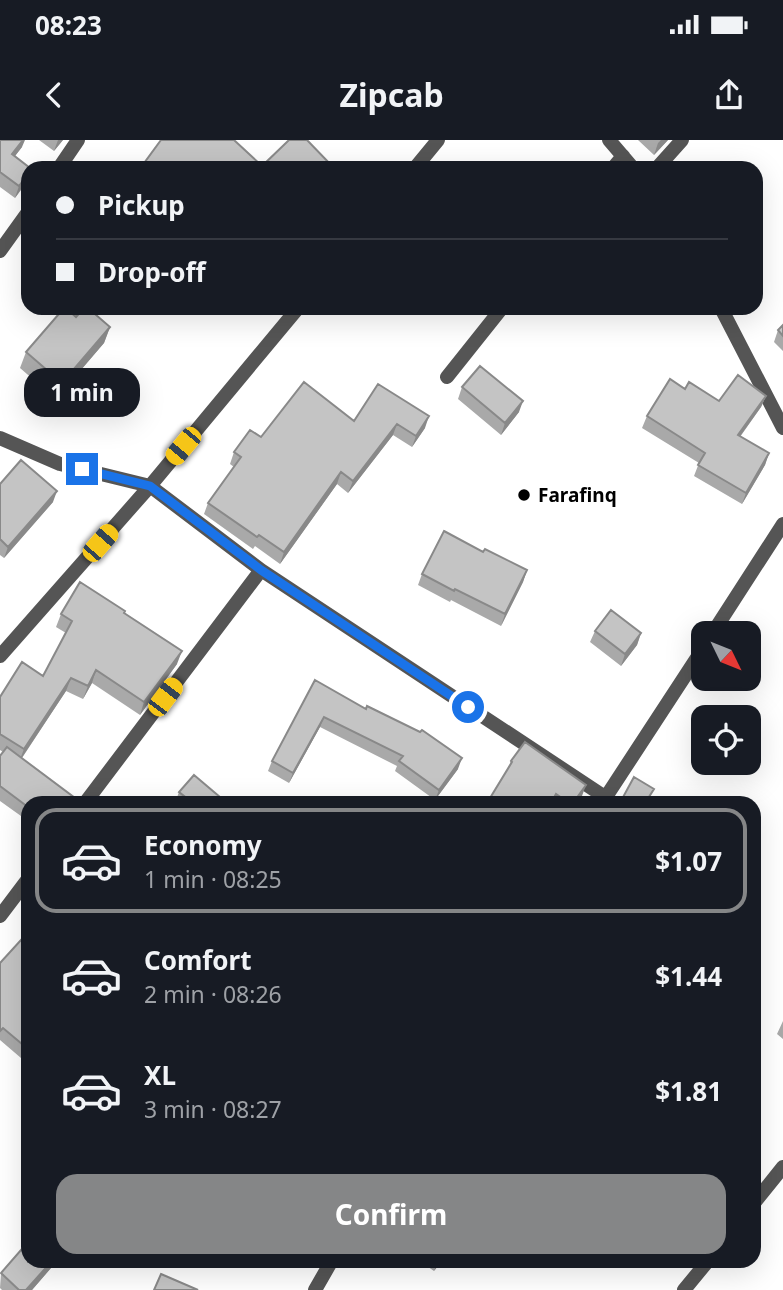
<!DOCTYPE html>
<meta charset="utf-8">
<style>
:root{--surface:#171b24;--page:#242831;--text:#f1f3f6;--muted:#9ea1a6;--line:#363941;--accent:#858687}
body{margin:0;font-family:"Noto Sans",sans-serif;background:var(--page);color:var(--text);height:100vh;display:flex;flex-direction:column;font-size:26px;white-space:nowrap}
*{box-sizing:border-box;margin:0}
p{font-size:23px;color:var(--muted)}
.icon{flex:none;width:38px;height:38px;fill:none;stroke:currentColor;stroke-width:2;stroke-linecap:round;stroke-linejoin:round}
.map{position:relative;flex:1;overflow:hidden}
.drawer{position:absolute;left:21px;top:656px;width:740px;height:472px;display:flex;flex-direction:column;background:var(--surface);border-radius:21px;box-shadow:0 7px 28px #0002}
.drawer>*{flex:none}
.guide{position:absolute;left:21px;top:21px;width:742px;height:154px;border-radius:21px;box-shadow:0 7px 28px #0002;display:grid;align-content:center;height:154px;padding:0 35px;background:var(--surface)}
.needle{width:46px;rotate:133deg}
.tools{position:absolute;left:691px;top:481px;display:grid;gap:14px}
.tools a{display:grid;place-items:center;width:70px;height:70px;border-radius:14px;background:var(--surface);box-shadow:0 7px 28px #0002;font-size:35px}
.end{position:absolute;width:32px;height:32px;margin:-16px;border:9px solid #1a73e8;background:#fff;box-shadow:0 0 0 4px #fff}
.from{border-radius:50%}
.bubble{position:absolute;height:49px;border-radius:21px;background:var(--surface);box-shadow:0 7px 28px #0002;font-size:23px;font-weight:700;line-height:49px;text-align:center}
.car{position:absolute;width:21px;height:42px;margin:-21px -10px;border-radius:9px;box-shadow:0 0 5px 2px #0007;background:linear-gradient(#f5c518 24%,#345 0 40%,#f5c518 0 76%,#345 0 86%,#f5c518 0)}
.guide b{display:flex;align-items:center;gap:24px;height:66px;font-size:26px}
.guide b+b{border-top:2px solid var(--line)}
.guide i{width:18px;height:18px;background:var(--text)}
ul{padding:12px 0 0;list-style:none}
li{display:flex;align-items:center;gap:21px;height:105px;margin:0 14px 10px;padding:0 21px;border:4px solid transparent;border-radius:21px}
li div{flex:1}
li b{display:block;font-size:26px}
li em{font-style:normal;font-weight:700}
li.active{border-color:var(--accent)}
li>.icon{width:63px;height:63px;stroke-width:1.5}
.primary-button{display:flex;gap:14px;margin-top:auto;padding:14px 35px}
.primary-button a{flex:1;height:80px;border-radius:21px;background:var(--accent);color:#fff;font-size:28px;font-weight:700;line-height:80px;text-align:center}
.status{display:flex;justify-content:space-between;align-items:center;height:49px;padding:0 35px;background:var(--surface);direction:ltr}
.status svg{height:19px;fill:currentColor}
header{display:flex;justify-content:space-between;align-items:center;height:91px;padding:0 35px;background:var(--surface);font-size:32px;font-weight:700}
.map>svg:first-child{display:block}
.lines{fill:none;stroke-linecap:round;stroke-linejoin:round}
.street{stroke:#555;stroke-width:14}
.wall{fill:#a9a9a9}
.shaded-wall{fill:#898989}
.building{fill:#c4c4c4;stroke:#898989;stroke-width:2}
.route{stroke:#1a73e8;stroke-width:9}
.poi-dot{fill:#000;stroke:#fff;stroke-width:2.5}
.labels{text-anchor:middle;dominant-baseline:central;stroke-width:7;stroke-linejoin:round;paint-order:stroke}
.poi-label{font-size:19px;font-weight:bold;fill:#000;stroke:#fff;text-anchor:start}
</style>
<div class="status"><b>08:23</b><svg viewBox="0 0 49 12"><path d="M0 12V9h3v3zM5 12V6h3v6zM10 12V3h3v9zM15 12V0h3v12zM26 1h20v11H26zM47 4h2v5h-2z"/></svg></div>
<header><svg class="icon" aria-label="back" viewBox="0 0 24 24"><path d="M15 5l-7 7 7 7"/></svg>Zipcab<svg class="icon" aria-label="share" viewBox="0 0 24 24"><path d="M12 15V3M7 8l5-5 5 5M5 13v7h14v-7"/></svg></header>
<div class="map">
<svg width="783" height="1150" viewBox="0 0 783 1150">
<rect width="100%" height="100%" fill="#fff"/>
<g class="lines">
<!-- street -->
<path class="street" d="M609,0L633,28
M59,28L78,0
M415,28L438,0
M613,28L623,16
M657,28L682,0
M0,111L28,72
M721,168L783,288
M447,237L502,168
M0,298L60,324L150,346L261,430L605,657
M712,494L783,384
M0,516L150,346L298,168
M85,663L261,430
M602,663L704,507
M0,776L28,739
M754,1063L783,1027
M315,1150L331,1122
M684,1150L707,1122"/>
</g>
<!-- wall -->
<path class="wall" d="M0,0L22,7L15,16L28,28V41L15,58L0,47Z
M39,0H63L54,11Z
M638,0H668L654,15Z
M76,177L110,187L104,203L56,259L20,228L26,212Z
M783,185V211L774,202L778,190Z
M378,244L425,288L412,307L393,295L348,353L337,344L280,424L255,406L253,409L204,374L208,363L234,327L230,324L234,312L261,297L354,281Z
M462,247L519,272L501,295L458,259Z
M685,249L719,261L766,256L761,267L740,297L769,313L765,325L742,364L694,336L699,323L642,288L647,276Z
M0,344L53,362L4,418L0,415Z
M483,412L527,430L523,442L501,486L451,460L450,462L418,445L422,434Z
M124,473L177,524L140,575L92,543L83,559L66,551L22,618L28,663V681L0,661V616L3,612L0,610V557L43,536L66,493L56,487L61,474Z
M595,491L641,493L637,505L621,526L590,502Z
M315,540L458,629L435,660L395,631L397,626L320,587L289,643L268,631L272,621Z
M511,621L582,656L577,663H487L508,628Z
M179,652L227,663H175Z
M28,807V924L0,900V823Z
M783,881V899L777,894Z
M28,1122H53L51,1128L32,1150H2L0,1148L1,1133Z
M421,1122H441L434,1131Z"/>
<!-- shaded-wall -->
<path class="shaded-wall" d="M23,0H25L22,7L8,25L12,14Z
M58,0H63L54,11Z
M661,0H668L654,15L658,3Z
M28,34V39L15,58L19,46Z
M110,187L104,203L56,259L62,243Z
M766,256L761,267L733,306L738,295Z
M523,261L519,272L501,295L505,283Z
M429,276L425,288L412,307L416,296Z
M397,284L393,295L348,353L353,341Z
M769,313L765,325L742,364L746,353Z
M341,332L337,344L280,424L284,412Z
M57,351L53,362L4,418L8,407Z
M527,430L523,442L501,486L505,474Z
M641,493L637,505L621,526L625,514Z
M182,511L177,524L140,575L144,562Z
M96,530L92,543L83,559L88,546Z
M71,538L66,551L19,622L24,609Z
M324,577L320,587L289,643L293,633Z
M462,618L458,629L435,660L439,650Z
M586,645L582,656L577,663H573Z
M51,1122H53L51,1128L32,1150H26Z
M438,1122H441L434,1131Z"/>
<!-- building -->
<path class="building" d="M0,0H23L12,14L30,28H28V34L19,46L0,32Z
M161,0H234L262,26L289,0H307L334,28H144L142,26Z
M64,168H66L76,177L84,168H88L110,187L62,243L26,212Z
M783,185V196L778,190Z
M480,226L523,261L505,283L462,247Z
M738,235L766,256L738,295L769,313L746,353L698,325L705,313L647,276L670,239L685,249L689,242L719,261Z
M304,242L354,281L378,244L429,276L416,296L397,284L353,341L341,332L284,412L259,395L257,397L208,363L241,317L234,312L250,290L261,297Z
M21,320L57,351L8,407L0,399V344Z
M444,391L483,412L485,409L527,430L505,474L455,449L454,451L422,434Z
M80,442L125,471L124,473L182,511L144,562L96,530L88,546L71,538L24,609L0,594V557L22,522L43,536L72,481L61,474Z
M611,470L641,493L625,514L595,491Z
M315,540L366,569L367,566L420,592L422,590L462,618L439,650L399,621L403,616L324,577L293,633L272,621Z
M525,602L586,645L573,663H569L556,654L551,663H487L512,622L511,621Z
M7,607L75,658L71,663H28V667L0,646V616Z
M194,635L227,663H193L179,652Z
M634,637L654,649L645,663H629L622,659Z
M21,800L28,807V909L3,888L0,891V823Z
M28,1102V1122H51L26,1150H19L1,1133Z
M161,1134L198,1150H154Z"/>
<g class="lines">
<!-- route -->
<path class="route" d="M82,329L150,346L261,430L468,567"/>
</g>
<!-- markers -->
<circle class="poi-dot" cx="524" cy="355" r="7"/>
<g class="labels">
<!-- poi labels -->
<g class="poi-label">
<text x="538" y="355">Farafinq</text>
</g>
</g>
</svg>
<div class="tools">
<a><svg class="needle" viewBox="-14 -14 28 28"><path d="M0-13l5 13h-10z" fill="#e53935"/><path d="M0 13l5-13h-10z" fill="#9ea1a6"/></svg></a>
<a><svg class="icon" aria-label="locate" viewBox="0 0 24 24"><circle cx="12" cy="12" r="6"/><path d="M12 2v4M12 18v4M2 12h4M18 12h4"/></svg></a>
</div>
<i class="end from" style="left:468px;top:567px"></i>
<i class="end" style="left:82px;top:329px"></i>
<div class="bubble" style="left:24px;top:228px;width:116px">1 min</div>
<i class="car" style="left:183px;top:306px;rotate:220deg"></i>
<i class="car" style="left:100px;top:403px;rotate:41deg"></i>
<i class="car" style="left:165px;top:557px;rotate:37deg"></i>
<div class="guide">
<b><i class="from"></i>Pickup</b>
<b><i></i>Drop-off</b>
</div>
<section class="drawer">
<ul>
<li class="active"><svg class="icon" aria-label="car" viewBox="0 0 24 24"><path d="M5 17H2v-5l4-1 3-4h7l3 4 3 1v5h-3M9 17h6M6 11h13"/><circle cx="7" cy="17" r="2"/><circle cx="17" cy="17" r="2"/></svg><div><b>Economy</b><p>1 min · 08:25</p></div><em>$1.07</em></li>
<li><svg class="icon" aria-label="car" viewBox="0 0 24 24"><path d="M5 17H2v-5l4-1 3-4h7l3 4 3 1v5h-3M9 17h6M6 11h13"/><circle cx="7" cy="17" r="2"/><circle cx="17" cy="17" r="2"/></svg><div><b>Comfort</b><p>2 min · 08:26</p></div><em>$1.44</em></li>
<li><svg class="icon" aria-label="car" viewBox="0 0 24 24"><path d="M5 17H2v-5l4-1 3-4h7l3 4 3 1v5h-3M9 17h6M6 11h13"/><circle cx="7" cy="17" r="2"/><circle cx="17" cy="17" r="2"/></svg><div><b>XL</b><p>3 min · 08:27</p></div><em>$1.81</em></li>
</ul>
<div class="primary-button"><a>Confirm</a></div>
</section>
</div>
